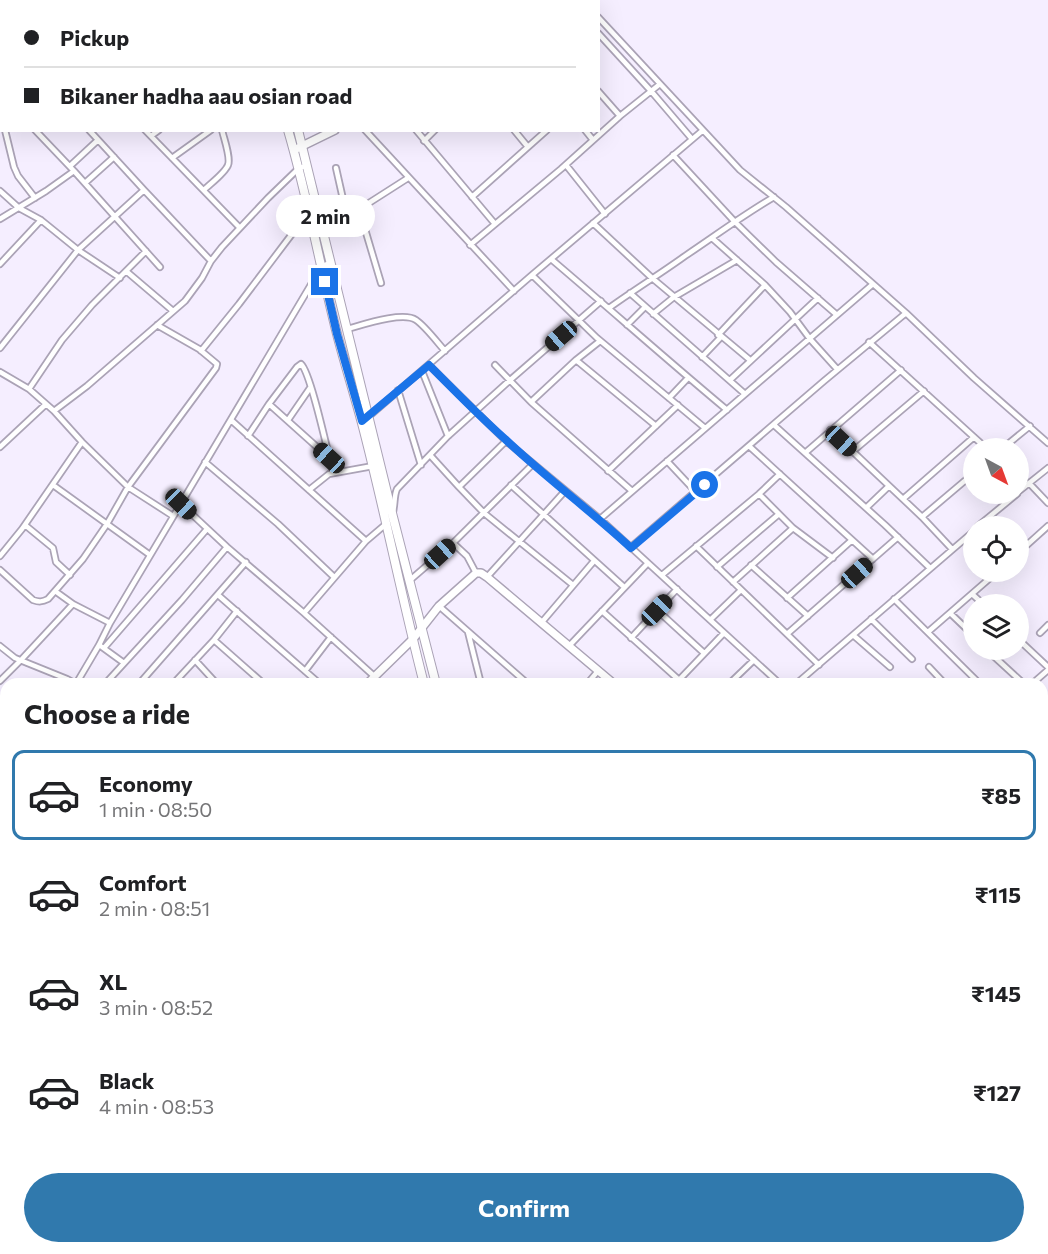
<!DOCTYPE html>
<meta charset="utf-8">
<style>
:root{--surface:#fff;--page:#f2f2f2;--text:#202124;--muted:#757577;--line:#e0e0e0;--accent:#3079ad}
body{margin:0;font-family:Commissioner,sans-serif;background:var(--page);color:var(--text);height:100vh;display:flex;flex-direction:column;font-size:22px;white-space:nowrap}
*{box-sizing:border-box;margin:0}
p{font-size:20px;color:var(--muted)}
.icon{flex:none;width:33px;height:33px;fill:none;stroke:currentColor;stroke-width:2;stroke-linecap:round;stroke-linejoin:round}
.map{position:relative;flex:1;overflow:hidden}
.side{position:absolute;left:0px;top:678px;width:1048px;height:576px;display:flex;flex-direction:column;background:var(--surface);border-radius:18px 18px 0 0;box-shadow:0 6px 24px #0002}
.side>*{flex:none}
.guide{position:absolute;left:0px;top:0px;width:600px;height:132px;box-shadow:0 6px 24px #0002;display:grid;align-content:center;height:132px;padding:0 24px;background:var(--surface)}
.needle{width:39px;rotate:139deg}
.controls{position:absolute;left:963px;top:438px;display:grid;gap:12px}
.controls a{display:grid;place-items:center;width:66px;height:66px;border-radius:50%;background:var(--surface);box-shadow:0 6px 24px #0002;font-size:30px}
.end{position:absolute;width:27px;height:27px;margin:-14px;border:8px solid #1a73e8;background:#fff;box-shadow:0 0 0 3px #fff}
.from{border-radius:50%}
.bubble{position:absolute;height:42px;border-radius:21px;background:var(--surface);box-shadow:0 6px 24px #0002;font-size:20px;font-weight:700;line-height:42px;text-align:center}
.car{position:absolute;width:18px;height:36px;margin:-18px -9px;border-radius:8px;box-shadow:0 0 4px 2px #0007;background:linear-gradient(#222 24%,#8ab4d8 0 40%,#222 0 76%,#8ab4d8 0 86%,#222 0)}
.guide b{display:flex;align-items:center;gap:21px;height:57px;font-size:22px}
.guide b+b{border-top:2px solid var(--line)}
.guide i{width:15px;height:15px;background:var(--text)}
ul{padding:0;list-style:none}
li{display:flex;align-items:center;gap:18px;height:90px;margin:0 12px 9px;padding:0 12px;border:3px solid transparent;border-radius:12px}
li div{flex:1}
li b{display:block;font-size:22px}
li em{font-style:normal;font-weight:700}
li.on{border-color:var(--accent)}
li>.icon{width:54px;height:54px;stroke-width:1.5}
h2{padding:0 24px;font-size:27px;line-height:72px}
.button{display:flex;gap:12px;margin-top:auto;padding:12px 24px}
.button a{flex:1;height:69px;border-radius:36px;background:var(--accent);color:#fff;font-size:24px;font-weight:700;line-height:69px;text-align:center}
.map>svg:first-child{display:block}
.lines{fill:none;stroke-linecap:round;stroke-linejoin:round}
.street-casing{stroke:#aba3b6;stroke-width:8}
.secondary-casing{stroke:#aba3b6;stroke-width:10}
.primary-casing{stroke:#aba3b6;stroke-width:10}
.street{stroke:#fff;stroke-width:4.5}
.secondary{stroke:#fff;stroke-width:7}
.primary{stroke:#fff;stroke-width:8}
.route{stroke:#1a73e8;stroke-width:8}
</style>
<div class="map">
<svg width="1048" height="1254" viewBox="0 0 1048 1254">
<rect width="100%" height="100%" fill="#f5eeff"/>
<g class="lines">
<!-- street casing -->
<g class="street-casing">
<path id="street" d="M19,0L20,2
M420,0L422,2
M567,0L569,2
M583,0L584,2
M73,2L78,0
M186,2L191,0
M529,2L530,0
M598,17L740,170L786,207L906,313L974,378L1048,443
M0,25L2,24
M598,33L651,91L692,139
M0,58L2,57
M598,91L620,116
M0,94L2,96
M0,111L2,117
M5,130L14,167L18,176L35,198
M35,130L74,171L160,267
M89,130L144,190L211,261
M145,130L239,227
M365,130L514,291
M416,130L495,224
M514,130L528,147
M585,130L593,140
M151,136L159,130
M424,141L435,130
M673,155L734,221L776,262L837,315
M172,158L211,130
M566,165L605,214
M70,166L98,140
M336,168L347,217
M85,183L114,157
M204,190C210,184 225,173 228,165C231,158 224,139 222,130
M0,191L19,208L41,220L78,250L120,278
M472,197L547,130
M359,209L381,283
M0,219L46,191L74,171
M593,223L652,278L750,360
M322,225L347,217L408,178
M712,238L765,285L790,312L810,339L837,369
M470,245L561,169L620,116L660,84
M551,259C610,309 667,360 727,410
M0,264L41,220
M126,271L173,311
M532,275L597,338L705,428
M630,293L745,394
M609,308C634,290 660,274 685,256C715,236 743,215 774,197
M653,314L674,297L737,260
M627,325L645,307
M347,329C362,325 403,311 416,320C425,326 437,342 445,351
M718,335L765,285
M869,342L986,448
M0,348L78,250L144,190
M201,351L239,304L295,230L309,214
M702,357L721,337
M576,360L656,426
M429,365L506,441L600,519L780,684
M495,365L531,402L632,491
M422,371L448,436
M0,372L29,389L54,411L82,442L128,487L173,516
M730,380L818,298
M29,389L62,340L92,305L146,251
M398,390L421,465
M669,398L688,378
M531,402L576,360L600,341
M269,404L327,456
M54,411L87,386L185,301L202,278L211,261L222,247L268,198L298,169L307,165
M367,418L532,275L702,131
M231,420L366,541
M288,420L310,388
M774,425L885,525L930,568
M830,430L922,517L952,549
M248,436L269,404L297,367L301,364C311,373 328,454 333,473
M749,446L873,559
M0,447L45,405
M1003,448L1030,426
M852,452L924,391
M805,453L901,370
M430,455L459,487L484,513L573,585
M667,461L696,492
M205,462L278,524L334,577
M608,471L678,405
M1029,483L1048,503
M53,485L150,555
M511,485L624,587
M459,487L506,441
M309,490L329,474L373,466
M1018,492L1048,468
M759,494L793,528L833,558
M903,499L974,437
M181,504L227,547L304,613L374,676L376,684
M866,508L889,486
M393,512C395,504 394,495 397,489L448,436L509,381L601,301
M922,517L974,473
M600,519L873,284
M25,525L53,548L56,562L70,575
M978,526L1017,494
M453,543L467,556L476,573
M696,546L819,665
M631,547L824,381L906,313
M1018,553L1048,526
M0,556L22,529L82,442
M751,565L808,616
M717,567L779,514
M0,570L33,600C39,602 42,602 48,599L83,559L107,524L128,487L216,368L217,364L199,349L157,325
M662,575L759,494L780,474
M487,577L565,491
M409,581L453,543L533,464
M733,582L793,528
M55,591L73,604L110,623
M972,594L983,604
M218,595L320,684
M787,598L852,540
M894,599L980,684
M439,606L528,684
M657,610L704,653
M602,611L679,680L724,633
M304,613L366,541L386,524
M950,613L974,636
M871,619L912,659
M710,620L741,590
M542,622L594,561
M468,632L481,684
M928,632L997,572
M1040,633L1048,625
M787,634L898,537
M853,635L890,667
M631,638L677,589
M1018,639L1048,667
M214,640L264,684
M0,646L15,658L67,679L76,684
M569,646L648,563
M102,647L124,663
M104,648L207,529
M987,650L1024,684
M195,660L217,684
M929,667L945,684
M305,671L331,637
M0,681L21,660L73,604
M76,684L99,645L110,623L322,266L331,263
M105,684L182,600L227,547
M139,684L246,562
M173,684L214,640L237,611
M587,684L598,671
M729,684L754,660
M796,684L974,531
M1032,684L1048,670
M0,719L6,725
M1042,740L1048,735
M1042,745L1048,751
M0,750L6,755
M0,819L6,823
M0,909L3,916L0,923
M1042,958L1048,955
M0,973L6,969
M1042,996L1048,993
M0,1004L6,1010
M0,1076L6,1068
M1042,1081L1048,1079
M1042,1111L1048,1116
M0,1131L6,1137
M1042,1164L1048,1169
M0,1195L6,1188
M0,1223L6,1217
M1042,1229L1048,1232
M0,1244L9,1254
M67,1248L74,1254
M138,1248L147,1254
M224,1248L232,1254
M358,1248L365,1254
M645,1248L652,1254
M802,1248L811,1254
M870,1248L882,1254
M930,1248L943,1254
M1006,1248L1016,1254
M36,1254L41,1248
M186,1254L191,1248
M274,1254L278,1248
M326,1254L331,1248
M381,1254L386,1248
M736,1254L739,1250L737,1248
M999,1254L1002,1248"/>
</g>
<!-- secondary casing -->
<g class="secondary-casing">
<path id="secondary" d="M475,2L476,0
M294,150L335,130
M367,684L413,639L439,606L476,573H481L487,577L614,684
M0,866L6,863"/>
</g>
<!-- primary casing -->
<g class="primary-casing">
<path id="primary" d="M253,0V2
M266,0V2
M288,130C308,198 320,267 337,334C345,365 355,396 363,427C385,512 402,599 424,684
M298,130L393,517L436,684
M1042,968L1048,965
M1042,981L1048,978
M544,1254L553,1248
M556,1254L565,1248"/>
</g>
<!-- street -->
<use href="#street" class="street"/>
<!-- secondary -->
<use href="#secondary" class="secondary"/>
<!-- primary -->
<use href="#primary" class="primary"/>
</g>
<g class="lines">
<!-- route -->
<path class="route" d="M325,282L337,334L362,421L429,365C454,390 478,415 505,439C545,477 590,510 631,548L705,485"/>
</g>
</svg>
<div class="controls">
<a><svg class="needle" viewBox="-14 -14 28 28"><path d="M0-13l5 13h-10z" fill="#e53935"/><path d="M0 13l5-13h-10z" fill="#757577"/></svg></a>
<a><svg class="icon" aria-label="locate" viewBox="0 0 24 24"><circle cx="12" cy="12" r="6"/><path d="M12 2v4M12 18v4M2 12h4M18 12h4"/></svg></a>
<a><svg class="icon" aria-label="layers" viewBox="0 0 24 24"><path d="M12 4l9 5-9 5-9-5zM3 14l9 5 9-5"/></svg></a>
</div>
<i class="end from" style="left:705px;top:485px"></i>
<i class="end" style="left:325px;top:282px"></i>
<div class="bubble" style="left:276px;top:195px;width:99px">2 min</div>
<i class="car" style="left:561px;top:336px;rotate:229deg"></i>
<i class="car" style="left:841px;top:441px;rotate:133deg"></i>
<i class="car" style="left:329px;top:458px;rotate:312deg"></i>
<i class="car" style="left:181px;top:504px;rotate:134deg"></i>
<i class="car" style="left:440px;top:554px;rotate:48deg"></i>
<i class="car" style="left:857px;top:573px;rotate:48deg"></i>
<i class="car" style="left:657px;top:610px;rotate:44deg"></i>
<div class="guide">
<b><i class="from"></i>Pickup</b>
<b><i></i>Bikaner hadha aau osian road</b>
</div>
<section class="side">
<h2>Choose a ride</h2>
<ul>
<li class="on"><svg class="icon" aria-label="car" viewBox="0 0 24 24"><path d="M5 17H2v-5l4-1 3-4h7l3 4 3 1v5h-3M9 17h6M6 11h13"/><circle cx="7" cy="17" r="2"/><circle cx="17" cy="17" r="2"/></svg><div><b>Economy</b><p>1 min · 08:50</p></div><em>₹85</em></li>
<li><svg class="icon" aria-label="car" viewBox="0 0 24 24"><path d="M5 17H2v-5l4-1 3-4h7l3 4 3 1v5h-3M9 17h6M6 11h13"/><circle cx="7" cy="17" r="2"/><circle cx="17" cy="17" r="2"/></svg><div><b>Comfort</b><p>2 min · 08:51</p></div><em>₹115</em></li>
<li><svg class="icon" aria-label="car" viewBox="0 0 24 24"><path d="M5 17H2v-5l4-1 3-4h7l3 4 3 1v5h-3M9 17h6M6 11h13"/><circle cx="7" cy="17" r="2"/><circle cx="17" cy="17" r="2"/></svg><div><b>XL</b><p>3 min · 08:52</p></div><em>₹145</em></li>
<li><svg class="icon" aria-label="car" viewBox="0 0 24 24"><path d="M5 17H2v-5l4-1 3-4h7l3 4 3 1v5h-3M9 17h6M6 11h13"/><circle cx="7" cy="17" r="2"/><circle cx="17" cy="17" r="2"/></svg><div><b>Black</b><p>4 min · 08:53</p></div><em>₹127</em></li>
</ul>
<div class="button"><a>Confirm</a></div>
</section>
</div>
